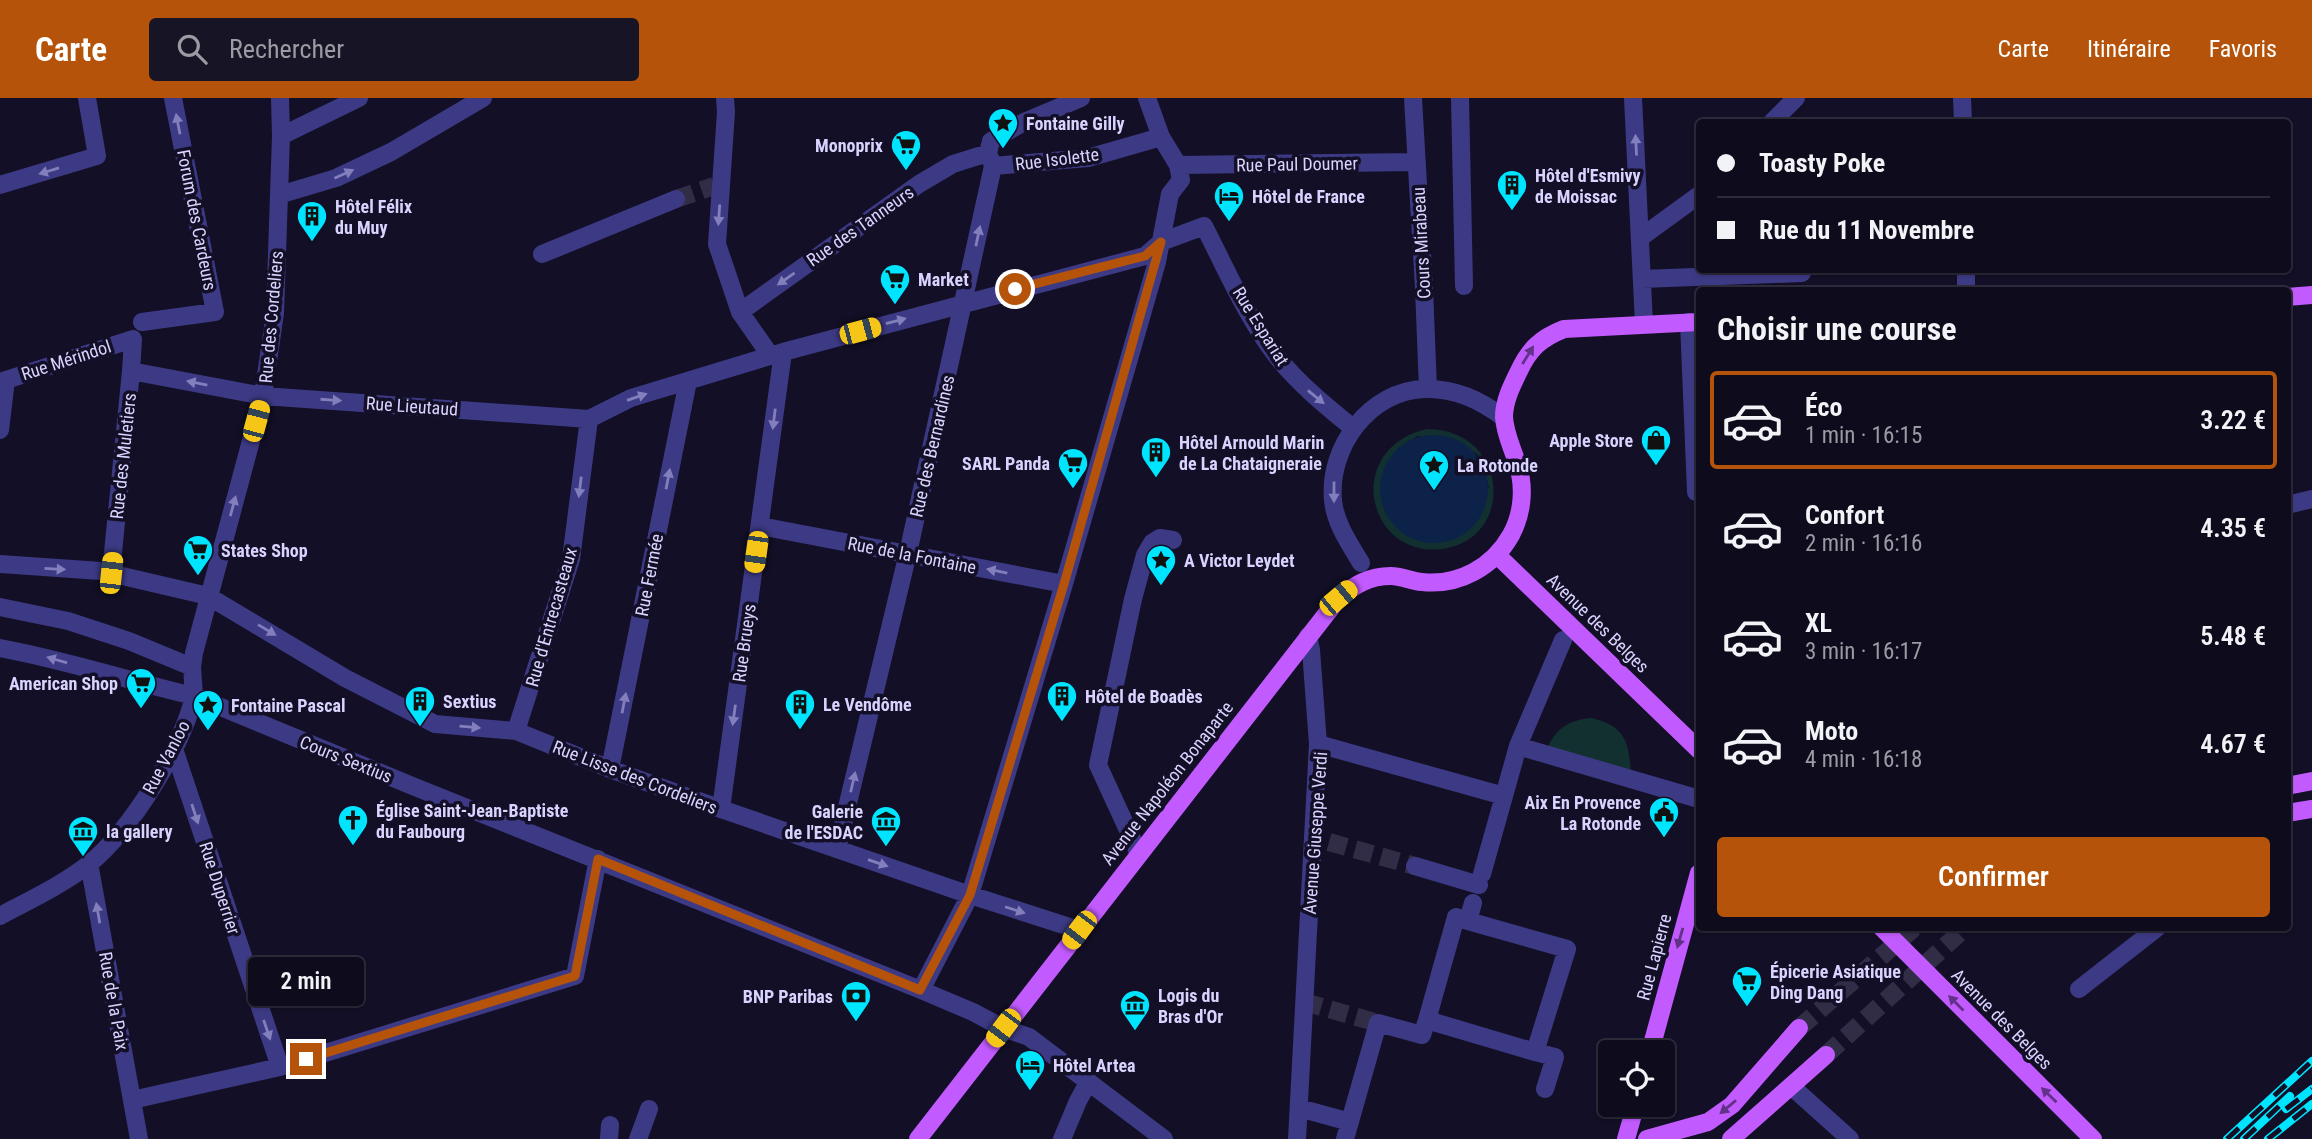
<!DOCTYPE html>
<html lang="fr">
<meta charset="utf-8">
<style>
:root{--surface:#0e0b1c;--page:#171425;--text:#f1f3f6;--muted:#9b9ba3;--line:#2e2b3b;--accent:#b45309}
body{margin:0;font-family:"Roboto Condensed",sans-serif;background:var(--page);color:var(--text);height:100vh;display:flex;flex-direction:column;font-size:26px;white-space:nowrap}
*{box-sizing:border-box;margin:0}
p{font-size:23px;color:var(--muted)}
.icon{flex:none;width:38px;height:38px;fill:none;stroke:currentColor;stroke-width:2;stroke-linecap:round;stroke-linejoin:round}
.map{position:relative;flex:1;overflow:hidden}
.drawer{position:absolute;left:1696px;top:189px;width:595px;height:644px;display:flex;flex-direction:column;background:var(--surface);border-radius:7px;box-shadow:0 2px 5px #0004,0 0 0 2px var(--line)}
.drawer>*{flex:none}
.top-card{position:absolute;left:1696px;top:21px;width:595px;height:154px;border-radius:7px;box-shadow:0 2px 5px #0004,0 0 0 2px var(--line);display:grid;align-content:center;height:154px;padding:0 21px;background:var(--surface)}
.controls{position:absolute;left:1598px;top:942px;display:grid;gap:14px}
.controls a{display:grid;place-items:center;width:77px;height:77px;border-radius:7px;background:var(--surface);box-shadow:0 2px 5px #0004,0 0 0 2px var(--line);font-size:35px}
.end{position:absolute;width:32px;height:32px;margin:-16px;border:9px solid #b45309;background:#fff;box-shadow:0 0 0 4px #fff}
.from{border-radius:50%}
.bubble{position:absolute;height:49px;border-radius:7px;background:var(--surface);box-shadow:0 2px 5px #0004,0 0 0 2px var(--line);font-size:23px;font-weight:600;line-height:49px;text-align:center}
.car{position:absolute;width:21px;height:42px;margin:-21px -10px;border-radius:9px;box-shadow:0 0 5px 2px #0007;background:linear-gradient(#f5c518 24%,#345 0 40%,#f5c518 0 76%,#345 0 86%,#f5c518 0)}
.top-card b{display:flex;align-items:center;gap:24px;height:66px;font-size:26px}
.top-card b+b{border-top:2px solid var(--line)}
.top-card i{width:18px;height:18px;background:var(--text)}
ul{padding:0;list-style:none}
li{display:flex;align-items:center;gap:21px;height:98px;margin:0 14px 10px;padding:0 7px;border:4px solid transparent;border-radius:7px}
li div{flex:1}
li b{display:block;font-size:26px}
li em{font-style:normal;font-weight:600}
li.active{border-color:var(--accent)}
li>.icon{width:63px;height:63px;stroke-width:1.5}
h2{padding:0 21px;font-size:32px;line-height:84px}
.action{display:flex;gap:14px;margin-top:auto;padding:14px 21px}
.action a{flex:1;height:80px;border-radius:7px;background:var(--accent);color:#fff;font-size:28px;font-weight:600;line-height:80px;text-align:center}
header{display:flex;align-items:center;gap:42px;box-sizing:border-box;height:98px;padding:0 35px;background:var(--accent);color:#fff}
header strong{font-size:33px}
nav{display:flex;gap:38px;margin-inline-start:auto;font-size:24px}
.search{width:490px;height:63px;background:var(--page);display:flex;align-items:center;gap:18px;box-sizing:border-box;padding:0 24px;border-radius:7px;color:var(--muted);font-size:26px}
.map>svg:first-child{display:block}
.green{fill:#12302f;fill-rule:evenodd}
.water{fill:#0c2248}
.lines{fill:none;stroke-linecap:round;stroke-linejoin:round}
.minor-tunnel{stroke:#312d47;stroke-width:18;stroke-dasharray:18 9;stroke-linecap:butt}
.major-tunnel{stroke:#312d47;stroke-width:18;stroke-dasharray:18 9;stroke-linecap:butt}
.minor{stroke:#3d3a85;stroke-width:18}
.major{stroke:#c25bff;stroke-width:18}
.rail-casing{stroke:#00e5ff;stroke-width:8}
.rail{stroke:#130f26;stroke-width:5;stroke-dasharray:16;stroke-linecap:butt}
.oneway{fill:#837fbc}
.oneway2{fill:#623188}
.route{stroke:#b45309;stroke-width:9}
.labels{text-anchor:middle;dominant-baseline:central;stroke-width:7;stroke-linejoin:round;paint-order:stroke}
.poi-label{font-size:18px;font-weight:bold;fill:#d9d4ff;stroke:#130f26;text-anchor:start}
.street-label{font-size:18px;fill:#d9d4ff;stroke:#130f26}
</style>
<header>
<strong>Carte</strong>
<div class="search"><svg class="icon" aria-label="search" viewBox="0 0 24 24"><circle cx="10" cy="10" r="6"/><path d="M15 15l6 6"/></svg>Rechercher</div>
<nav><a>Carte</a><a>Itinéraire</a><a>Favoris</a></nav>
</header>
<div class="map">
<svg width="2312" height="1041" viewBox="0 0 2312 1041">
<rect width="100%" height="100%" fill="#130f26"/>
<!-- green -->
<path class="green" d="M1427,331C1511,332 1515,442 1442,451C1426,453 1411,450 1397,440C1380,427 1371,404 1374,383C1379,354 1400,337 1427,331ZM1418,338L1476,355L1483,365L1489,390L1426,444L1404,436L1397,351Z
M1591,620C1624,627 1629,643 1631,674L1548,649C1556,630 1570,622 1591,620Z"/>
<!-- water -->
<path class="water" d="M1380 391a54 54 0 1 1 108 0a54 54 0 1 1-108 0Z"/>
<g class="lines">
<!-- minor-tunnel -->
<path class="minor-tunnel" d="M676,101L714,88
M1329,744L1415,768
M1304,904L1378,925"/>
<!-- major-tunnel -->
<path class="major-tunnel" d="M1799,930L1914,830
M1826,957L1965,830"/>
<!-- minor -->
<path class="minor" d="M280,0L281,38L275,215L263,298L194,555L192,569L194,598L415,689L921,892L973,914L1003,930L1029,939L1164,1041
M725,0L726,14L717,146L740,214L770,257
M1413,0L1424,190L1428,291
M1460,0L1464,188
M1633,0L1644,226
M1962,0L1963,24
M1772,24L1796,0
M281,38L359,0
M992,65L988,55L991,43L1024,24L1081,0
M1178,67L1417,64
M993,68L1088,60L1161,39
M0,87L97,58L87,0
M279,97L336,80L391,54L483,0
M1640,140L1699,97
M542,156L676,101
M1966,172V192
M1642,181L1802,175L1801,172
M740,214L919,86L953,66L988,55
M142,224L215,214L173,0
M1689,224L1696,394L1699,395
M131,273L263,298L589,321L631,300L783,254L1145,158L1161,144L1204,128C1226,171 1248,222 1278,260C1300,287 1326,308 1353,330
M0,284L133,241L131,273L111,475
M0,332L6,282
M2287,407L2312,401
M760,428L1064,486
M1361,465C1349,445 1335,425 1333,402C1328,349 1370,292 1425,291C1455,290 1482,303 1504,320
M0,466L101,473L208,498L345,580L435,626L516,633L610,671L721,711L970,797L1079,832
M0,509L68,523L129,543L192,569
M0,550C66,562 129,583 194,598C182,650 131,732 89,766C62,787 30,802 0,818
M516,633L571,461L589,321
M1318,646L1504,698L1482,776
M1518,648L1563,542
M174,651L280,969
M610,671L688,283
M1504,698L1518,648L1699,701
M721,711L783,254
M837,751L908,455L993,68
M1139,756L1098,667L1133,501L1145,457L1152,445L1160,440L1173,442
M89,765L139,1041
M1415,768L1479,787
M1468,823L1567,851L1535,954L1427,922L1456,819L1468,823L1473,805
M2079,891L2157,830
M921,892L970,797L1064,486L1157,164L1170,96L1181,82L1178,67L1161,39L1147,0
M1535,954L1555,959L1545,991
M1791,988L1850,1041
M132,1002L280,969L575,878L598,761
M1299,1010L1350,1024
M609,1041L610,1027
M638,1041L649,1011
M1062,1041L1078,1003L1089,983
M1297,1041L1318,646L1311,552L1308,538
M1345,1041L1378,925L1422,937L1427,922"/>
<!-- major -->
<path class="major" d="M2287,199L2312,197
M1498,458L1699,652
M2287,688L2312,683
M2287,715L2312,711
M1882,830L2093,1041
M1650,954L1699,775
M918,1041L1338,501C1354,487 1369,478 1391,478C1401,478 1411,483 1422,484C1459,488 1493,469 1511,437C1523,415 1525,388 1517,365C1512,349 1505,336 1504,319C1504,303 1512,287 1519,273C1529,251 1541,240 1564,231L1699,224
M1626,1041L1636,1006
M1647,1041L1708,1024L1732,1007L1799,930
M1731,1041L1826,957"/>
<!-- rail casing -->
<g class="rail-casing">
<path id="rail" d="M2286,1011L2312,991
M2227,1041L2312,963
M2244,1041L2290,998
M2268,1041L2312,1006"/>
</g>
<!-- rail -->
<use href="#rail" class="rail"/>
</g>
<!-- one-way arrows -->
<defs><path id="oneway-solid" d="M-6-.8H1V-3.2L6.5 0L1 3.2V.8H-6Z" transform="scale(1.75)"/></defs>
<g class="oneway">
<use href="#oneway-solid" transform="translate(178 26) rotate(-101)"/>
<use href="#oneway-solid" transform="translate(1636 47) rotate(-93)"/>
<use href="#oneway-solid" transform="translate(49 73) rotate(163)"/>
<use href="#oneway-solid" transform="translate(344 76) rotate(-24)"/>
<use href="#oneway-solid" transform="translate(719 117) rotate(94)"/>
<use href="#oneway-solid" transform="translate(978 138) rotate(-78)"/>
<use href="#oneway-solid" transform="translate(786 181) rotate(145)"/>
<use href="#oneway-solid" transform="translate(896 223) rotate(-15)"/>
<use href="#oneway-solid" transform="translate(197 285) rotate(-169)"/>
<use href="#oneway-solid" transform="translate(637 299) rotate(-19)"/>
<use href="#oneway-solid" transform="translate(1316 299) rotate(39)"/>
<use href="#oneway-solid" transform="translate(331 302) rotate(4)"/>
<use href="#oneway-solid" transform="translate(774 321) rotate(97)"/>
<use href="#oneway-solid" transform="translate(668 381) rotate(-79)"/>
<use href="#oneway-solid" transform="translate(580 389) rotate(97)"/>
<use href="#oneway-solid" transform="translate(1334 394) rotate(90)"/>
<use href="#oneway-solid" transform="translate(233 408) rotate(-75)"/>
<use href="#oneway-solid" transform="translate(55 471) rotate(3)"/>
<use href="#oneway-solid" transform="translate(997 473) rotate(-169)"/>
<use href="#oneway-solid" transform="translate(267 532) rotate(31)"/>
<use href="#oneway-solid" transform="translate(57 562) rotate(-164)"/>
<use href="#oneway-solid" transform="translate(624 605) rotate(-79)"/>
<use href="#oneway-solid" transform="translate(734 617) rotate(98)"/>
<use href="#oneway-solid" transform="translate(470 629) rotate(5)"/>
<use href="#oneway-solid" transform="translate(853 684) rotate(-77)"/>
<use href="#oneway-solid" transform="translate(195 716) rotate(72)"/>
<use href="#oneway-solid" transform="translate(878 765) rotate(19)"/>
<use href="#oneway-solid" transform="translate(1015 812) rotate(18)"/>
<use href="#oneway-solid" transform="translate(98 815) rotate(-100)"/>
<use href="#oneway-solid" transform="translate(267 932) rotate(71)"/>
</g>
<g class="oneway2">
<use href="#oneway-solid" transform="translate(1528 257) rotate(-58)"/>
<use href="#oneway-solid" transform="translate(1680 840) rotate(106)"/>
<use href="#oneway-solid" transform="translate(1956 905) rotate(-135)"/>
<use href="#oneway-solid" transform="translate(2049 997) rotate(-136)"/>
<use href="#oneway-solid" transform="translate(1728 1009) rotate(140)"/>
</g>
<g class="lines">
<!-- route -->
<path class="route" d="M306,961L575,878L598,761L920,892L970,797L1064,486L1161,144L1145,158L1015,191"/>
</g>
<!-- icons -->
<defs>
<g id="sight-pin" transform="scale(1.575)"><path d="M0 17L-7.5 6A9.5 9.5 0 1 1 7.5 6Z" fill="#00e5ff" stroke="#130f26"/><path d="M0-6L1.8-2.2L6-1.7L2.9 1.2L3.7 5.4L0 3.3L-3.7 5.4L-2.9 1.2L-6-1.7L-1.8-2.2Z" fill="#111"/></g>
<g id="supermarket-pin" transform="scale(1.575)"><path d="M0 17L-7.5 6A9.5 9.5 0 1 1 7.5 6Z" fill="#00e5ff" stroke="#130f26"/><path d="M-6-5.5h2.5l.6 2H6L4.5 2H-2.5L-4.4-4H-6ZM-1.5 3.2a1.3 1.3 0 1 0 .1 0ZM3 3.2a1.3 1.3 0 1 0 .1 0Z" fill="#111"/></g>
<g id="building-pin" transform="scale(1.575)"><path d="M0 17L-7.5 6A9.5 9.5 0 1 1 7.5 6Z" fill="#00e5ff" stroke="#130f26"/><path d="M-4-6H4V6H1V3H-1V6H-4ZM-2.5-4.3h1.7v1.8h-1.7ZM.8-4.3h1.7v1.8H.8ZM-2.5-1h1.7V.8h-1.7ZM.8-1h1.7V.8H.8Z" fill="#111"/></g>
<g id="hotel-pin" transform="scale(1.575)"><path d="M0 17L-7.5 6A9.5 9.5 0 1 1 7.5 6Z" fill="#00e5ff" stroke="#130f26"/><path d="M-6-4.5h1.5V1H6V5H4.5V3h-9V5H-6ZM-4 0a1.8 1.8 0 1 1 3.6 0ZM.5 0V-2.5h3Q6-2.5 6 0Z" fill="#111"/></g>
<g id="shop-pin" transform="scale(1.575)"><path d="M0 17L-7.5 6A9.5 9.5 0 1 1 7.5 6Z" fill="#00e5ff" stroke="#130f26"/><path d="M-5-2.5h2.3a2.7 3.5 0 0 1 5.4 0H5L5.5 6h-11ZM-1.5-2.5h3a1.5 2.3 0 0 0-3 0Z" fill="#111"/></g>
<g id="civic-pin" transform="scale(1.575)"><path d="M0 17L-7.5 6A9.5 9.5 0 1 1 7.5 6Z" fill="#00e5ff" stroke="#130f26"/><path d="M-.6-6.5H3V-4.5H.6V-3L4-1V1h2V6H-6V1h2V-1L-.6-3ZM-1.2 2.5V6h2.4V2.5Z" fill="#111"/></g>
<g id="church-pin" transform="scale(1.575)"><path d="M0 17L-7.5 6A9.5 9.5 0 1 1 7.5 6Z" fill="#00e5ff" stroke="#130f26"/><path d="M-1.2-6h2.4v3.5h3.3v2.4h-3.3V6h-2.4V-.1h-3.3v-2.4h3.3Z" fill="#111"/></g>
<g id="museum-pin" transform="scale(1.575)"><path d="M0 17L-7.5 6A9.5 9.5 0 1 1 7.5 6Z" fill="#00e5ff" stroke="#130f26"/><path d="M0-6L6-3V-2H-6V-3ZM-5-1h2V3h-2ZM-1-1h2V3h-2ZM3-1h2V3H3ZM-6 4H6V6H-6Z" fill="#111"/></g>
<g id="bank-pin" transform="scale(1.575)"><path d="M0 17L-7.5 6A9.5 9.5 0 1 1 7.5 6Z" fill="#00e5ff" stroke="#130f26"/><path d="M-6-4H6V4H-6ZM0-2.3a2.3 2.3 0 1 0 0 4.6a2.3 2.3 0 1 0 0-4.6Z" fill="#111"/></g>
</defs>
<g fill-rule="evenodd">
<use href="#sight-pin" x="1003" y="25"/>
<use href="#supermarket-pin" x="906" y="47"/>
<use href="#building-pin" x="1512" y="87"/>
<use href="#hotel-pin" x="1229" y="98"/>
<use href="#building-pin" x="312" y="118"/>
<use href="#supermarket-pin" x="895" y="181"/>
<use href="#shop-pin" x="1656" y="342"/>
<use href="#building-pin" x="1156" y="354"/>
<use href="#supermarket-pin" x="1073" y="365"/>
<use href="#sight-pin" x="1434" y="367"/>
<use href="#supermarket-pin" x="198" y="452"/>
<use href="#sight-pin" x="1161" y="462"/>
<use href="#supermarket-pin" x="141" y="585"/>
<use href="#building-pin" x="1062" y="598"/>
<use href="#building-pin" x="420" y="603"/>
<use href="#building-pin" x="800" y="606"/>
<use href="#sight-pin" x="208" y="607"/>
<use href="#civic-pin" x="1664" y="714"/>
<use href="#church-pin" x="353" y="722"/>
<use href="#museum-pin" x="886" y="723"/>
<use href="#museum-pin" x="83" y="733"/>
<use href="#supermarket-pin" x="1747" y="883"/>
<use href="#bank-pin" x="856" y="898"/>
<use href="#museum-pin" x="1135" y="907"/>
<use href="#hotel-pin" x="1030" y="967"/>
</g>
<g class="labels">
<!-- poi labels -->
<g class="poi-label">
<text x="1026" y="25">Fontaine Gilly</text>
<text x="883" y="47" text-anchor="end">Monoprix</text>
<text x="1535" y="77">Hôtel d'Esmivy<tspan x="1535" dy="21">de Moissac</tspan></text>
<text x="1252" y="98">Hôtel de France</text>
<text x="335" y="108">Hôtel Félix<tspan x="335" dy="21">du Muy</tspan></text>
<text x="918" y="181">Market</text>
<text x="1633" y="342" text-anchor="end">Apple Store</text>
<text x="1179" y="344">Hôtel Arnould Marin<tspan x="1179" dy="21">de La Chataigneraie</tspan></text>
<text x="1050" y="365" text-anchor="end">SARL Panda</text>
<text x="1457" y="367">La Rotonde</text>
<text x="221" y="452">States Shop</text>
<text x="1184" y="462">A Victor Leydet</text>
<text x="118" y="585" text-anchor="end">American Shop</text>
<text x="1085" y="598">Hôtel de Boadès</text>
<text x="443" y="603">Sextius</text>
<text x="823" y="606">Le Vendôme</text>
<text x="231" y="607">Fontaine Pascal</text>
<text x="1641" y="704" text-anchor="end">Aix En Provence<tspan x="1641" dy="21">La Rotonde</tspan></text>
<text x="376" y="712">Église Saint-Jean-Baptiste<tspan x="376" dy="21">du Faubourg</tspan></text>
<text x="863" y="713" text-anchor="end">Galerie<tspan x="863" dy="21">de l'ESDAC</tspan></text>
<text x="106" y="733">la gallery</text>
<text x="1770" y="873">Épicerie Asiatique<tspan x="1770" dy="21">Ding Dang</tspan></text>
<text x="1158" y="897">Logis du<tspan x="1158" dy="21">Bras d'Or</tspan></text>
<text x="833" y="898" text-anchor="end">BNP Paribas</text>
<text x="1053" y="967">Hôtel Artea</text>
</g>
<!-- street labels -->
<g class="street-label">
<text transform="translate(1057 61) rotate(-7)">Rue Isolette</text>
<text transform="translate(1297 66) rotate(-1)">Rue Paul Doumer</text>
<text transform="translate(197 122) rotate(79)">Forum des Cardeurs</text>
<text transform="translate(860 128) rotate(-35)">Rue des Tanneurs</text>
<text transform="translate(1421 145) rotate(-93)">Cours Mirabeau</text>
<text transform="translate(271 219) rotate(-85)">Rue des Cordeliers</text>
<text transform="translate(1261 228) rotate(58)">Rue Espariat</text>
<text transform="translate(66 262) rotate(-18)">Rue Mérindol</text>
<text transform="translate(412 308) rotate(4)">Rue Lieutaud</text>
<text transform="translate(932 348) rotate(-77)">Rue des Bernardines</text>
<text transform="translate(123 358) rotate(-84)">Rue des Muletiers</text>
<text transform="translate(912 457) rotate(11)">Rue de la Fontaine</text>
<text transform="translate(649 477) rotate(-79)">Rue Fermée</text>
<text transform="translate(551 519) rotate(-74)">Rue d'Entrecasteaux</text>
<text transform="translate(1598 525) rotate(44)">Avenue des Belges</text>
<text transform="translate(744 545) rotate(-82)">Rue Brueys</text>
<text transform="translate(166 659) rotate(-62)">Rue Vanloo</text>
<text transform="translate(346 661) rotate(22)">Cours Sextius</text>
<text transform="translate(635 679) rotate(21)">Rue Lisse des Cordeliers</text>
<text transform="translate(1167 685) rotate(-52)">Avenue Napoléon Bonaparte</text>
<text transform="translate(1315 735) rotate(-86)">Avenue Giuseppe Verdi</text>
<text transform="translate(220 790) rotate(72)">Rue Duperrier</text>
<text transform="translate(1654 859) rotate(-75)">Rue Lapierre</text>
<text transform="translate(114 903) rotate(80)">Rue de la Paix</text>
<text transform="translate(2002 921) rotate(45)">Avenue des Belges</text>
</g>
</g>
</svg>
<div class="controls">
<a><svg class="icon" aria-label="locate" viewBox="0 0 24 24"><circle cx="12" cy="12" r="6"/><path d="M12 2v4M12 18v4M2 12h4M18 12h4"/></svg></a>
</div>
<i class="end from" style="left:1015px;top:191px"></i>
<i class="end" style="left:306px;top:961px"></i>
<div class="bubble" style="left:248px;top:859px;width:116px">2 min</div>
<i class="car" style="left:860px;top:233px;rotate:75deg"></i>
<i class="car" style="left:256px;top:323px;rotate:15deg"></i>
<i class="car" style="left:756px;top:454px;rotate:188deg"></i>
<i class="car" style="left:111px;top:475px;rotate:6deg"></i>
<i class="car" style="left:1338px;top:500px;rotate:50deg"></i>
<i class="car" style="left:1079px;top:832px;rotate:217deg"></i>
<i class="car" style="left:1003px;top:930px;rotate:217deg"></i>
<div class="top-card">
<b><i class="from"></i>Toasty Poke</b>
<b><i></i>Rue du 11 Novembre</b>
</div>
<section class="drawer">
<h2>Choisir une course</h2>
<ul>
<li class="active"><svg class="icon" aria-label="car" viewBox="0 0 24 24"><path d="M5 17H2v-5l4-1 3-4h7l3 4 3 1v5h-3M9 17h6M6 11h13"/><circle cx="7" cy="17" r="2"/><circle cx="17" cy="17" r="2"/></svg><div><b>Éco</b><p>1 min · 16:15</p></div><em>3.22 €</em></li>
<li><svg class="icon" aria-label="car" viewBox="0 0 24 24"><path d="M5 17H2v-5l4-1 3-4h7l3 4 3 1v5h-3M9 17h6M6 11h13"/><circle cx="7" cy="17" r="2"/><circle cx="17" cy="17" r="2"/></svg><div><b>Confort</b><p>2 min · 16:16</p></div><em>4.35 €</em></li>
<li><svg class="icon" aria-label="car" viewBox="0 0 24 24"><path d="M5 17H2v-5l4-1 3-4h7l3 4 3 1v5h-3M9 17h6M6 11h13"/><circle cx="7" cy="17" r="2"/><circle cx="17" cy="17" r="2"/></svg><div><b>XL</b><p>3 min · 16:17</p></div><em>5.48 €</em></li>
<li><svg class="icon" aria-label="car" viewBox="0 0 24 24"><path d="M5 17H2v-5l4-1 3-4h7l3 4 3 1v5h-3M9 17h6M6 11h13"/><circle cx="7" cy="17" r="2"/><circle cx="17" cy="17" r="2"/></svg><div><b>Moto</b><p>4 min · 16:18</p></div><em>4.67 €</em></li>
</ul>
<div class="action"><a>Confirmer</a></div>
</section>
</div>
